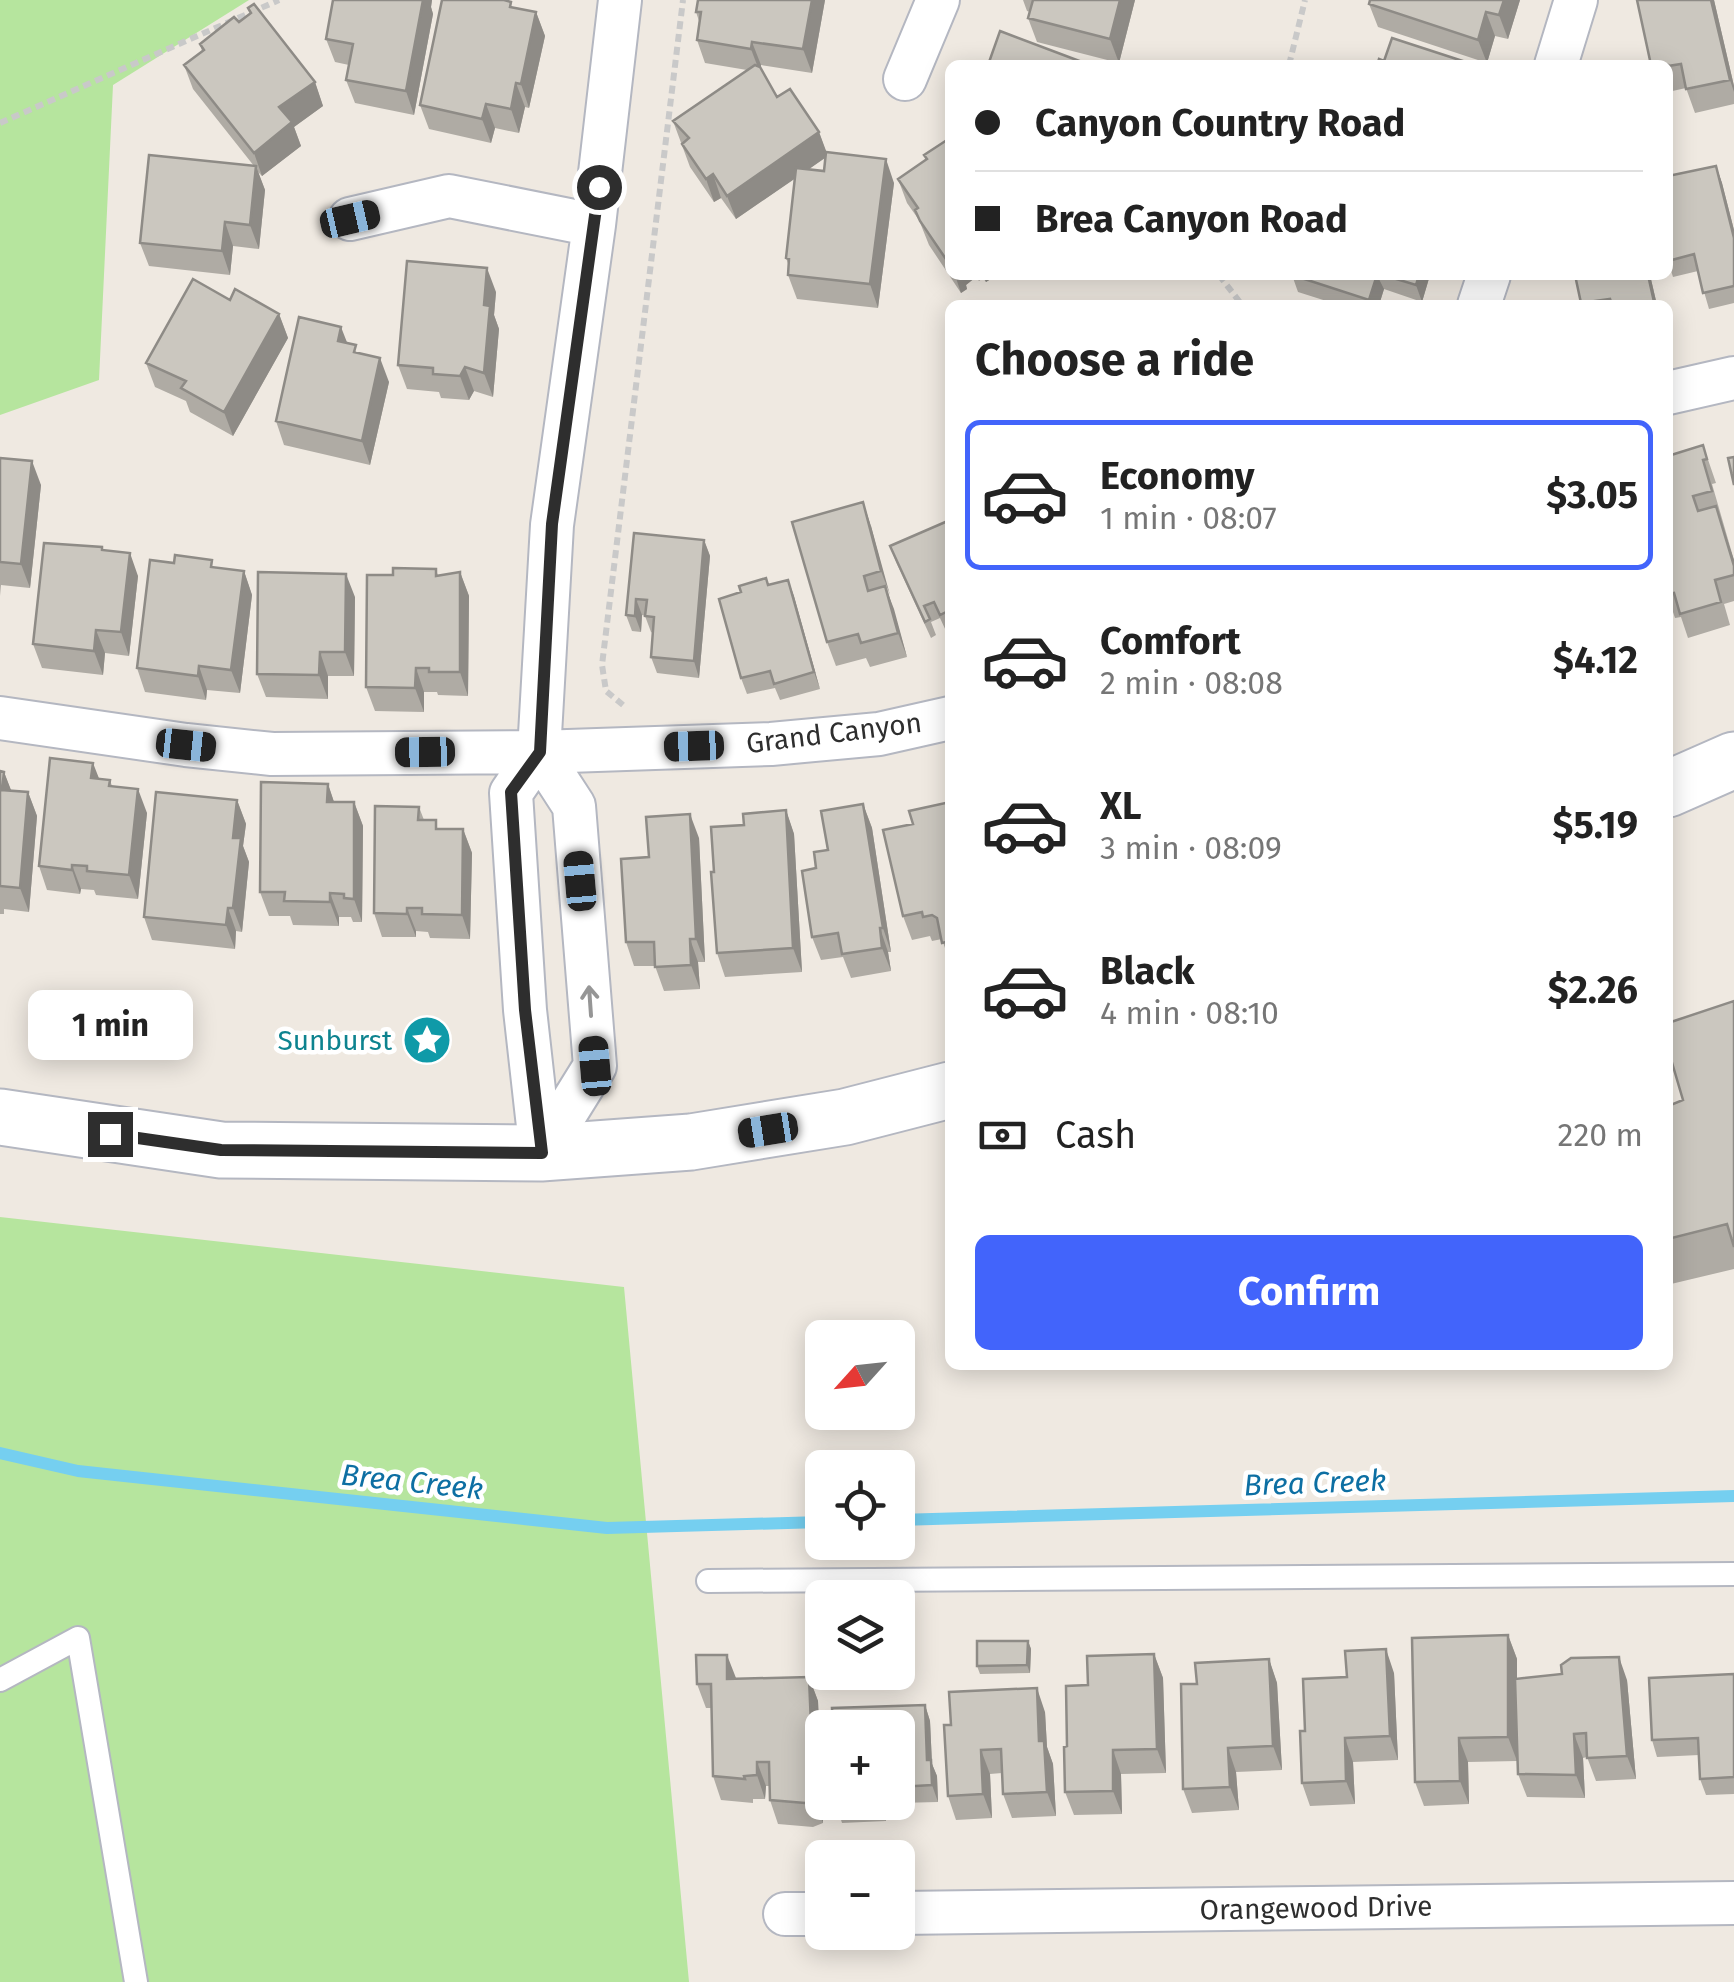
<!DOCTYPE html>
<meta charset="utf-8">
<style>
:root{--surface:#fff;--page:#f6f6f6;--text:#222;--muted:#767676;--line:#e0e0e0;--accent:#4264fb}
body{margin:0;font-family:"Fira Sans",sans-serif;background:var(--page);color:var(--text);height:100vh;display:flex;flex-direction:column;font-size:38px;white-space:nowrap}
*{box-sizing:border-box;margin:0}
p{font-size:32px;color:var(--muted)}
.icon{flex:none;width:55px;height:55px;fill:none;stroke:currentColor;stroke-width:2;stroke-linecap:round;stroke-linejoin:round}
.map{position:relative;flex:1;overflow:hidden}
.sheet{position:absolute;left:945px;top:300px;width:728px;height:1070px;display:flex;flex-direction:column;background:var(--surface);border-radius:15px;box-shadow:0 5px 25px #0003}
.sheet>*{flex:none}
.top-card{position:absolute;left:945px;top:60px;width:728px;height:220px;border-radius:15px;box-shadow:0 5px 25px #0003;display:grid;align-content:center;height:220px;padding:0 30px;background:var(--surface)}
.needle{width:65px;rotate:243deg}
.tools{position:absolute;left:805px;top:1320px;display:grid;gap:20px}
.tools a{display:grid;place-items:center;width:110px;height:110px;border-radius:15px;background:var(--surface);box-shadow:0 5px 25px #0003;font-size:50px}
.end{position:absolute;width:45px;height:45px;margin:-22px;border:12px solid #2e2e2e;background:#fff;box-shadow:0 0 0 5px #fff}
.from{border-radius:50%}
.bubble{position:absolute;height:70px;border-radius:15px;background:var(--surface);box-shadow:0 5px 25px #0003;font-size:32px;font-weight:700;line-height:70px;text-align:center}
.car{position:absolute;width:30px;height:60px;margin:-30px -15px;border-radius:12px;box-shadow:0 0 8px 2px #0007;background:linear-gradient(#222 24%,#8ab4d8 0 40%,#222 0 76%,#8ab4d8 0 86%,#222 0)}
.top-card b{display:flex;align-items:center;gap:35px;height:95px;font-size:38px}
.top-card b+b{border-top:2px solid var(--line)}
.top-card i{width:25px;height:25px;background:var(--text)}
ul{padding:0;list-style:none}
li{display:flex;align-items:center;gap:30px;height:150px;margin:0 20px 15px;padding:0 10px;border:5px solid transparent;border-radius:15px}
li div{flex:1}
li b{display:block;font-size:38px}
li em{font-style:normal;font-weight:700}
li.current{border-color:var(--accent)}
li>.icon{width:90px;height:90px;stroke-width:1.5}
h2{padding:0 30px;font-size:45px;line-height:120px}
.pay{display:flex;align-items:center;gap:25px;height:110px;padding:0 30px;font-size:38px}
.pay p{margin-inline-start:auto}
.cta{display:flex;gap:20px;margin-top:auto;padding:20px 30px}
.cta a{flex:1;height:115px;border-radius:15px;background:var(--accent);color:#fff;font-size:40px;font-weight:700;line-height:115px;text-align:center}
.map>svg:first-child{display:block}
.green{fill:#b6e59e}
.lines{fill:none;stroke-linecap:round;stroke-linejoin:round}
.stream{stroke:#75cff0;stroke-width:12}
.service-casing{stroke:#b4b7c1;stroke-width:26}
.minor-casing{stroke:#b4b7c1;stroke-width:46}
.secondary-casing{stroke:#b4b7c1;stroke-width:59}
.path{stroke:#c9c9c9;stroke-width:6;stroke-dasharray:8 5;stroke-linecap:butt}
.service{stroke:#fff;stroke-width:22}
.minor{stroke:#fff;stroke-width:42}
.secondary{stroke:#fff;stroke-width:55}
.wall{fill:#afaba4;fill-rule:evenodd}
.shaded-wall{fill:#8e8b86}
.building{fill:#cbc7bf;stroke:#8e8b86;stroke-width:2.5}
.oneway{stroke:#969696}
.route{stroke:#2e2e2e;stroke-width:12}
.labels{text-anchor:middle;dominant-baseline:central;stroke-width:9;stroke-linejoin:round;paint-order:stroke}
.street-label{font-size:28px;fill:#2e2e2e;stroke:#fff}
.culture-label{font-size:28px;fill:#0d838f;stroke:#fff;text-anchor:end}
.water-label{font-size:30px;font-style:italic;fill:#0d6fa3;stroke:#fff}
</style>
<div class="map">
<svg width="1734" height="1982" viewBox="0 0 1734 1982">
<rect width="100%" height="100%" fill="#efe9e1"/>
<!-- green -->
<path class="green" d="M0,0H249L113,85L99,380L0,415Z
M0,1217L624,1287L689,1982H0Z"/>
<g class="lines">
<!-- stream -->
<path class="stream" d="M0,1453L78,1471L607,1528L822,1522
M898,1520L1734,1496"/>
<!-- service casing -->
<g class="service-casing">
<path id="service" d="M708,1581L1734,1574
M0,1680L78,1638L136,1982"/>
</g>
<!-- minor casing -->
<g class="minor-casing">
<path id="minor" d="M1556,65L1576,0
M905,79L938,0
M350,219L449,196L594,225
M1479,305L1489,275
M1668,393L1734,378
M0,718L186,745L272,754L539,752L771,744L879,734L950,718
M539,752L574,806L595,1066L541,1153
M541,1153L525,1010L511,793L539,752L552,525L594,225L620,0
M898,1913L1734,1903
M785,1914H822"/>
</g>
<!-- secondary casing -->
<g class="secondary-casing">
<path id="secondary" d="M1668,789L1734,760
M0,1117L221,1150L541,1153L691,1142L845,1117L950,1090"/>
</g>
<!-- path -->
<path class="path" d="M1289,65L1305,0
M0,123L279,0
M1219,275L1242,305
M623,705L606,691L602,665L683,0"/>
<!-- service -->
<use href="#service" class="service"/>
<!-- minor -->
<use href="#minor" class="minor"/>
<!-- secondary -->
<use href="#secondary" class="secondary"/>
</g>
<!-- wall -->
<path class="wall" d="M333,0H432L431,7L433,14L414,115L355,103L346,80L349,65L335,62L326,39Z
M698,0H825L812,73L761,65L760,68L777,97L819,132L826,152L894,183L878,308L797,299L788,275L789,266L786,258L795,178L736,219L721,198L714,202L690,167L673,121L747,70L705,63L697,40L699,21L696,12ZM825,157L824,171L808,170Z
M1023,0H1135L1119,63L1037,42L1028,18L1030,12L1027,11Z
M1370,0H1520L1508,39L1495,36L1487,63L1378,27L1369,4Z
M1637,0H1714L1734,86V104L1695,113L1686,88L1668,92V65Z
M513,7L536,12L545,36L529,108L525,107L519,133L495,128L491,143L429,129L420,105Z
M248,8L315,82L323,106L294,127L301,146L262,176L258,172L265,190L259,249L233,246L230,275L149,266L140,243L254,166L193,89L184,65L202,51L200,44L239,22L250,14Z
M950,138V275H997L986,282L983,278L979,281L976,277L966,285L967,289L961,293L929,245L919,220L907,203L898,179L926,160L924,155Z
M1716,166L1722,183L1734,230V303L1709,309L1698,271L1673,277L1668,261Z
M1292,275H1430L1422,302L1384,289L1379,305H1339L1298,292Z
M1575,275H1650L1657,305H1582Z
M496,292L494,315L499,329L493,397L474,391L469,400L441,398L439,392L407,389L398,365Z
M230,300L279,314L288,338L233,436L190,412L186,401L155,387L146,363Z
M347,343L389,382L370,465L284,445L276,421Z
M1703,445L1716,483L1712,484L1734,560V601L1724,604L1730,625L1688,638L1681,617L1675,618L1668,597V456Z
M0,458L41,485L30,588L1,585L0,596Z
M950,520V629L946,631L940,618L931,622L936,635L931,638L896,562L890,546Z
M871,526L889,595L907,657L870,667L866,658L836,666L827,642Z
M634,533L704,540L710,556L699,678L657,673L651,657L653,633L651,632L645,616L642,615L641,632L632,631L626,615Z
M102,547L103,550L138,576L129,656L105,653L103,675L42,668L33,644Z
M215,568L244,571L252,595L240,693L207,690L206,700L145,692L137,668Z
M436,569L438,576L460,572L469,596L468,696L438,695L437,692H424V712L375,711L366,687L393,575Z
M788,580L820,689L780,700L775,688L747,694L741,678L768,585Z
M355,597L354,676H328V699L266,697L257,674Z
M0,771L4,772L11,791L28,792L37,816L29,912L4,909V914H0Z
M99,779L110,780L112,786L147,813L138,899L96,895L94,890L81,889L80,894L47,890L39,866Z
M328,784L334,802H354L363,826L362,922H353L351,917H339V926L293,925L290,916H269L260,892Z
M237,800L246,824L243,846L249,862L242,932L236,931L235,949L152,940L144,917Z
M950,802V963L942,939L932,941L930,936L912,940L903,916L913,824Z
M863,804L872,828L891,952H888L891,971L851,978L843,957L821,960L812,937L816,868L828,850Z
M419,807L424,820L439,829H463L472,853L470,939L430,938L428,932L416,931V937H382L374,913Z
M786,810L794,834L802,972L725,977L717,953L744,825Z
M699,838L705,962H698L700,989L664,991L655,966H634L626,942L649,857Z
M1734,1002V1269L1671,1284L1668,1276V1106L1683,1100Z
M1508,1635L1517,1659V1679L1627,1680L1636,1779L1596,1781L1587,1757L1583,1758L1585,1798L1527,1797L1518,1774L1517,1728V1761L1468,1762L1469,1804L1424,1806L1415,1782Z
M1028,1641L1031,1649L1030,1673L980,1674L977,1666Z
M1154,1654L1163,1678L1166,1773L1121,1774L1122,1814L1074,1815L1065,1792L1067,1746L1088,1685Z
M1269,1659L1277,1683L1282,1770L1236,1772L1239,1810L1192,1813L1183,1789L1197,1684Z
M1394,1673L1398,1760L1353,1762L1355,1804L1310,1806L1302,1783L1305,1731L1347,1677Z
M1734,1674V1794L1706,1795L1700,1779L1699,1755L1657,1757L1652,1740Z
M809,1677L818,1701L823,1823L813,1827L778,1824L770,1800L769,1786H766L765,1799H753V1803L721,1800L713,1776L712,1708H706L697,1684L736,1679Z
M925,1705L930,1721L932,1764L937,1776L938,1802L898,1803V1728Z
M1045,1712L1047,1747L1053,1764L1056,1816L1012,1818L1003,1794L1002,1773L990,1774L992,1818L956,1820L948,1796L944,1725Z
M885,1802L886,1821L842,1823L837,1807Z"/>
<!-- shaded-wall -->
<path class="shaded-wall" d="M422,0H432L431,7L433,14L414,115L406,91Z
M812,0H825L812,73L803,49Z
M1120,0H1135L1119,63L1110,39Z
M1504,0H1520L1508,39L1499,15Z
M1711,0H1714L1734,86V92L1730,80Z
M536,12L545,36L529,108L521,84Z
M1486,12L1495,36L1487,63L1478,40Z
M752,42L761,65L760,73L751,49Z
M315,82L323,106L294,127L301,146L262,176L254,153L279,107Z
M516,83L525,107L519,133L511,109Z
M486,104L495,128L491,143L482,119Z
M819,132L828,156L736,219L727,196Z
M886,159L894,183L878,308L870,284Z
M256,166L265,190L259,249L250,225Z
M1716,166L1722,183L1734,230V238Z
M713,174L721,198L714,202L706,179Z
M225,222L233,246L230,275L222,251Z
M487,268L496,292L494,315L499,329L493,397L484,373V305Z
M955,275H976V277L966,285L967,289L961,293Z
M983,275H997L986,282Z
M1377,275L1384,289L1379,305H1371L1369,300Z
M1419,275H1430L1422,302L1416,285Z
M1648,275H1650L1657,305H1655Z
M279,314L288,338L233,436L224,412Z
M341,327L350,350L338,341Z
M380,358L389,382L370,465L362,441Z
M465,367L474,391L469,400L460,376Z
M32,461L41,485L30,588L21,564Z
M863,502L871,526L890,595L881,571Z
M1716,506L1734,560V566Z
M704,540L710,556L699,678L694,661Z
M130,553L138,576L129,656L121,632Z
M244,571L252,595L240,693L231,670Z
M460,572L469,596L468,696L460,672Z
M346,574L355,597L354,676L345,652Z
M788,580L794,596L820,689L814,672Z
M885,586L894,609L907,657L898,633Z
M636,599L642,615L641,632L635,616Z
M96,630L105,653L103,675L94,651Z
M320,652L328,676V699L319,675Z
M199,666L207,690L206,700L198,676Z
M416,668L424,692V712L415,688Z
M93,763L102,786L91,778Z
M4,772L13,795L2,790Z
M328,784L336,808L327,802Z
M138,789L147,813L138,899L129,875Z
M28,792L37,816L29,912L20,888Z
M237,800L246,824L243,846L249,862L242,932L233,908V838Z
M354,802L363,826L362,922L354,899Z
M863,804L872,828L891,952L883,928Z
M786,810L794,834L802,972L793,948Z
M690,814L699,838L705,962L696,939Z
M463,829L472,853L470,939L462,915Z
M72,865L81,889L80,894L72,870Z
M330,893L339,917V926L330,902Z
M228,908L236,931L235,949L226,925Z
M407,908L416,931V937L407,914Z
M880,928L888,952L891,971L882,948Z
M690,939L698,962L700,989L691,965Z
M1508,1635L1517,1659V1761L1508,1737Z
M1028,1641L1031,1649L1030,1673L1027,1665Z
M1386,1649L1394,1673L1398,1760L1390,1736Z
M1154,1654L1163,1678L1166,1773L1157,1749Z
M727,1655L736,1678L727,1679Z
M1619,1657L1627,1680L1636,1779L1627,1756Z
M1269,1659L1277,1683L1282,1770L1273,1746Z
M809,1677L818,1701L823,1823L814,1799Z
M1037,1688L1045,1712L1047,1747L1053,1764L1056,1816L1047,1792L1039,1741Z
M925,1705L930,1721L932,1764L937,1776L938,1802L932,1785L927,1760Z
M1574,1734L1583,1758L1585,1798L1576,1775Z
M1345,1738L1353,1762L1355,1804L1346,1781Z
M1459,1738L1468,1762L1469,1804L1460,1781Z
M1228,1748L1236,1772L1239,1810L1230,1787Z
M981,1750L990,1774L992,1818L983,1794Z
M1113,1750L1121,1774L1122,1814L1113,1791Z
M757,1762L766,1786L765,1799L757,1775Z
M880,1802H885L886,1821L880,1805Z"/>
<!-- building -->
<path class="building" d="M333,0H423L406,91L346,80L353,44L326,39Z
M442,0H504L511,2L510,7L536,12L521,84L516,83L511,109L486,104L482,119L420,105Z
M698,0H812L803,49L752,42L751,49L697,40L701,12H696Z
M1033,0H1120L1110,39L1028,18Z
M1370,0H1504L1499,15L1486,12L1478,40L1369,4Z
M1637,0H1711L1730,80L1686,89L1681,64L1668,66V65H1651Z
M254,4L315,82L279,107L292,122L254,153L184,65L204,50L200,44L234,17L239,22L251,13L248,8Z
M1000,31L1090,65H988Z
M1392,38L1475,65H1377L1379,59L1384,61Z
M755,65L760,67L777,97L790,89L819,132L727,196L713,174L706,179L682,144L689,138L673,121Z
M950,138V265L920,221L915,210L918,208L898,179L927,159L924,155Z
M826,152L886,159L870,284L788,275L789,259L786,258L796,168L824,171Z
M149,155L256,166L250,225L225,222L222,251L140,243Z
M1716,166L1734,238V286L1703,293L1694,254L1668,261V176Z
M407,261L487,268L484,305L490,306L484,373L465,367L460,376L433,374V368L398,365Z
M1292,275H1377L1369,300Z
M1383,275H1419L1416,285Z
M1575,275H1648L1654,302L1643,305H1612L1610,299L1581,303Z
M193,279L230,300L235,289L279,314L224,412L181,388L186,381L146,363Z
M299,317L341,327L338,341L356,345L354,352L380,358L362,441L276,421Z
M1703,445L1707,459L1703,460L1712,491L1693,496L1698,511L1716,506L1734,566V575L1715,580L1721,602L1680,614L1674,593L1668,594V456Z
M1734,457V485L1728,458Z
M0,458L32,461L21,564L0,562Z
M863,502L881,571L864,576L868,591L885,586L898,633L861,643L858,634L827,642L792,522Z
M950,520V610L940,615L934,602L924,606L930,619L925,622L890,546Z
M634,533L704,540L694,661L651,657L654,617L645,616L647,600L636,599L635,616L626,615Z
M44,543L102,547V550L130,553L121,632L96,630L94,651L33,644Z
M175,555L212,560L211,567L244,571L231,670L199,666L198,676L137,668L150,560L174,563Z
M393,568L436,569V576L460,572V672H429V668H416L415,688L366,687L367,575H393Z
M258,572L346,574L345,652H320L319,675L257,674Z
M766,578L768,585L788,580L814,672L774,684L770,671L741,678L719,599L741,592L739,586Z
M50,758L93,763L91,778L110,780L109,786L138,789L129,875L87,871V866L72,865V870L39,866Z
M0,771L4,772L2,790L28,792L20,888L0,886Z
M261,782L328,784L327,802H354V899L344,898V894L330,893V902L284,901L285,892H260Z
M156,792L237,800L233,838H241L233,908H228L226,925L144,917Z
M950,802V941L942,943L937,918L932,915L923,917L922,912L903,916L883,830L913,824L909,811Z
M863,804L883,928H880L882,948L842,954L838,933L812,937L802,871L816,868L814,852L828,850L821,811Z
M375,806L419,807L418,820H436V829H463L462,915L422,914V908H407V914L374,913Z
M786,810L793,948L717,953L711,872H714L711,827L744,825L743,814Z
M690,814L696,939H690L691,965L655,967L654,942H626L621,859L649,857L646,817Z
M1734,1001V1247L1727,1224L1668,1239V1106L1683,1100L1668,1049V1023Z
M1508,1635V1737L1459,1738L1460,1781L1415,1782L1412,1638Z
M977,1641H1028L1027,1665L977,1666Z
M1386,1649L1390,1736L1345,1738L1346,1781L1302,1783L1300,1731H1305L1303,1679L1347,1677L1345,1651Z
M1154,1654L1157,1749L1113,1750V1791L1065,1792L1064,1747L1067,1746L1066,1686L1088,1685L1087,1656Z
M696,1655H727V1679L809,1677L814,1799L805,1803L770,1800L769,1762H757V1775L744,1776L745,1779L713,1776L711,1684H697Z
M1619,1657L1627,1756L1587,1758L1586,1733L1574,1734L1576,1775L1518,1774L1515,1679L1562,1674L1561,1665L1571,1658Z
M1269,1659L1273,1746L1228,1748L1230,1787L1183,1789L1181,1684H1197L1195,1663Z
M1734,1674V1777L1700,1779L1698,1738L1652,1740L1649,1678Z
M1037,1688L1039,1741H1044L1047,1792L1003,1794L1001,1749L981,1750L983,1794L948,1796L944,1725H951L949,1692Z
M925,1705L927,1760H931L932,1785L898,1787V1728H833L832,1708Z
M836,1802H880V1805L837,1807Z"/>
<!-- one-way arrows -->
<defs><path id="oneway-shaft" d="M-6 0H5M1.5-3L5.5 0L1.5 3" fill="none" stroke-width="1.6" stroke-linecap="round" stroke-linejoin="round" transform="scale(2.5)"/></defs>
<use class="oneway" href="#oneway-shaft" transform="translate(590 1001) rotate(-94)"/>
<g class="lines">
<!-- route -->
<path class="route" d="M110,1134L221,1150L542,1153L525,1010L511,792L540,752L552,524L599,187"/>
</g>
<!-- icons -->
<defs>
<g id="sight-disc" transform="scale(2.5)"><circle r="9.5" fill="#0f9aa8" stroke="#fff"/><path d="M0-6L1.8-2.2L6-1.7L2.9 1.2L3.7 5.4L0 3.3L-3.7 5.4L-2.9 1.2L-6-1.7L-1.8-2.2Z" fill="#fff"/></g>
</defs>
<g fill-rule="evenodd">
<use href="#sight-disc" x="427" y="1040"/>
</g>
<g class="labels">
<!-- street labels -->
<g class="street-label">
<text transform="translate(834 733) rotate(-7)">Grand Canyon</text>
<text transform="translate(1316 1908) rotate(-1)">Orangewood Drive</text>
</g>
<!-- culture labels -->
<g class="culture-label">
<text x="392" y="1040">Sunburst</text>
</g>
<!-- water labels -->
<g class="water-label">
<text transform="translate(412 1482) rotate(6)">Brea Creek</text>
<text transform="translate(1315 1483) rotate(-2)">Brea Creek</text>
</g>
</g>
</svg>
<div class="tools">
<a><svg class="needle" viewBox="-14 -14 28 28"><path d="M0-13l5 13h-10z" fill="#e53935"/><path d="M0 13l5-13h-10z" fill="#767676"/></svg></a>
<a><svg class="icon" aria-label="locate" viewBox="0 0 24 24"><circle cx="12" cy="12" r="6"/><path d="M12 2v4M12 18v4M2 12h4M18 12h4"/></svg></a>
<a><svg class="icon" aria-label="layers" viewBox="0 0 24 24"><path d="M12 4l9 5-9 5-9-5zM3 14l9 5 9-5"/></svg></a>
<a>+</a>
<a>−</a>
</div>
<i class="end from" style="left:599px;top:187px"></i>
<i class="end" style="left:110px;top:1134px"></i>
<div class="bubble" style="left:28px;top:990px;width:165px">1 min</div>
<i class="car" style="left:350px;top:219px;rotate:77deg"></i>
<i class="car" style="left:186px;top:745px;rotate:96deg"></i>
<i class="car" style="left:694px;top:746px;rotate:268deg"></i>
<i class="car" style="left:425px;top:752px;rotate:269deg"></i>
<i class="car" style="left:580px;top:881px;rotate:355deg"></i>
<i class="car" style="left:595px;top:1066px;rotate:355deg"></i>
<i class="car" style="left:768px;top:1130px;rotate:261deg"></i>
<div class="top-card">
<b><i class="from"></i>Canyon Country Road</b>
<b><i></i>Brea Canyon Road</b>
</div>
<section class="sheet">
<h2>Choose a ride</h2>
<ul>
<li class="current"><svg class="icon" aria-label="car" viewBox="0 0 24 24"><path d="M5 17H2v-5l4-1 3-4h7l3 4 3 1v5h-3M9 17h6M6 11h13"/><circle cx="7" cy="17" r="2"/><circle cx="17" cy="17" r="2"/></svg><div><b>Economy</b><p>1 min · 08:07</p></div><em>$3.05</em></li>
<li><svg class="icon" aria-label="car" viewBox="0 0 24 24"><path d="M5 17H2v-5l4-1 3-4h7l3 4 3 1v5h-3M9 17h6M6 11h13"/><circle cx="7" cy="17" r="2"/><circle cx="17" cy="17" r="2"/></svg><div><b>Comfort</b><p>2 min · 08:08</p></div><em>$4.12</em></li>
<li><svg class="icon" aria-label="car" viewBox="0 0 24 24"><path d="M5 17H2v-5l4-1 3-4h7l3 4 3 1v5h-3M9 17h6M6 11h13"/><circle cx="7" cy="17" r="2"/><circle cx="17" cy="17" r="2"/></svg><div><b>XL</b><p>3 min · 08:09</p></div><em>$5.19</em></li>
<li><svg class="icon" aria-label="car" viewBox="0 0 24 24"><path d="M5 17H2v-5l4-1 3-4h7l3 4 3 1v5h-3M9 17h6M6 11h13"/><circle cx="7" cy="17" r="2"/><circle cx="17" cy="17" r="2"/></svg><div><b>Black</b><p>4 min · 08:10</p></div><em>$2.26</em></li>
</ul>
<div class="pay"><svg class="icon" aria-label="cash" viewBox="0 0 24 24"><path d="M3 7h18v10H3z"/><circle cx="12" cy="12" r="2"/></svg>Cash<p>220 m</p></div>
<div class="cta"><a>Confirm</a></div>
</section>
</div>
